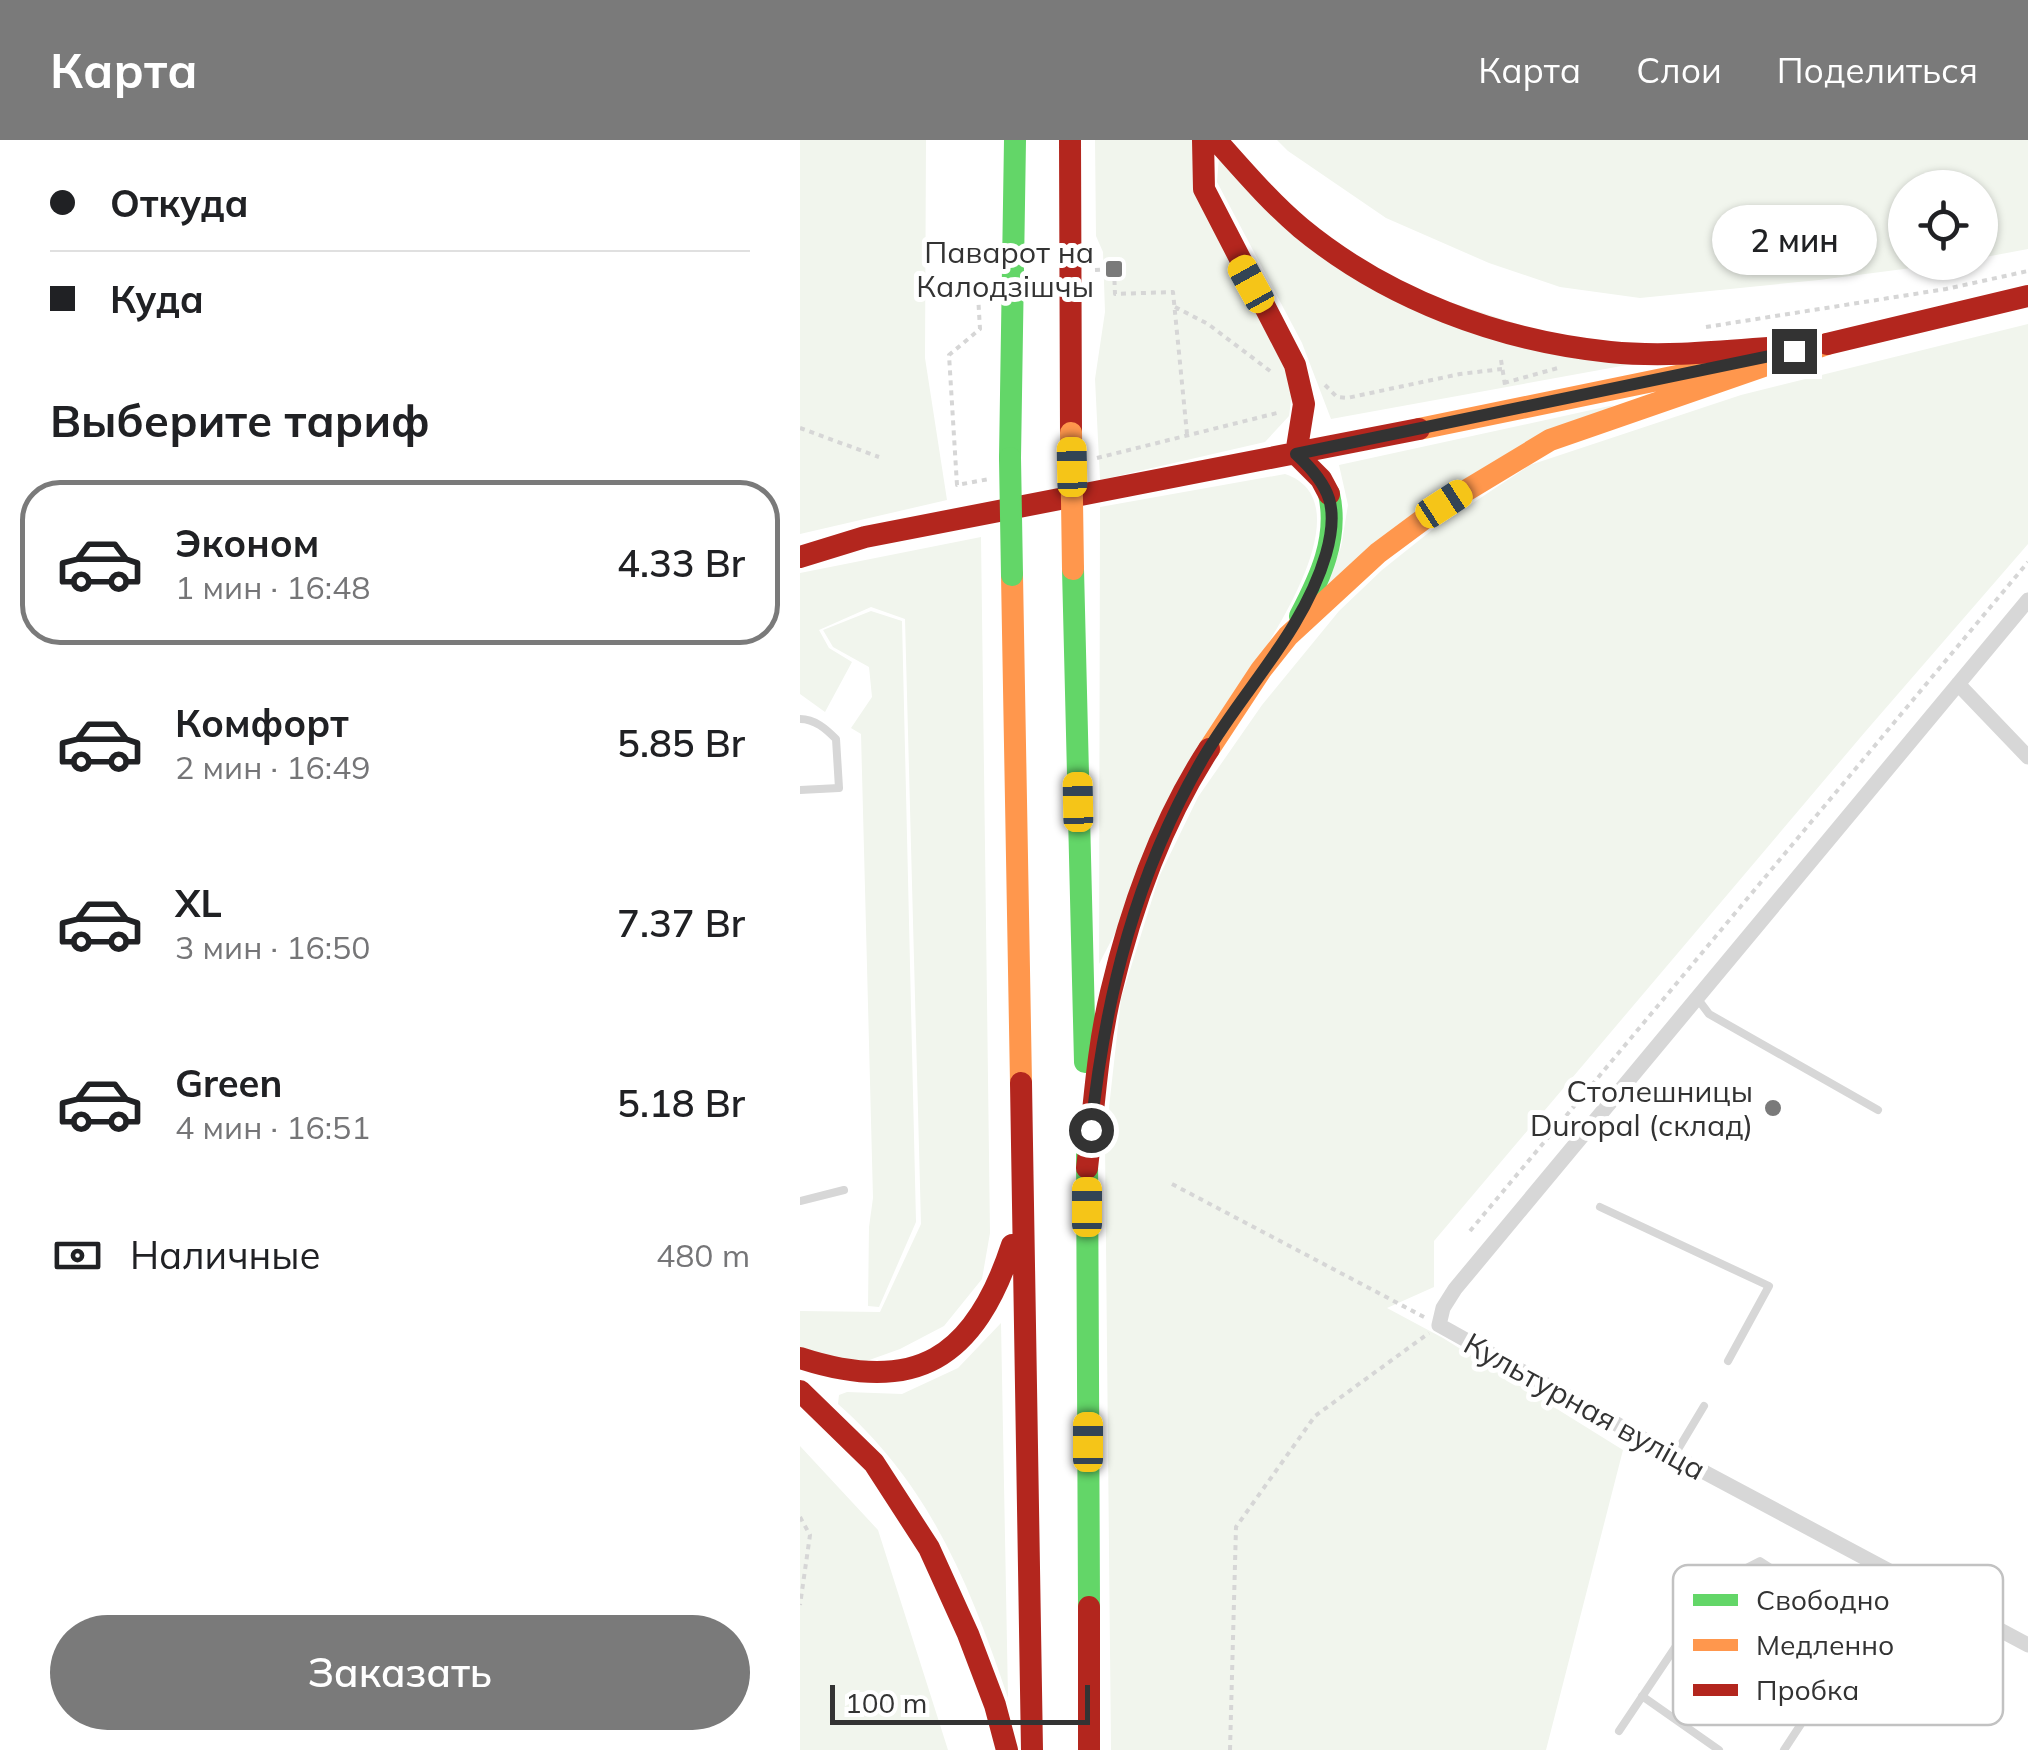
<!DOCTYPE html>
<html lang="ru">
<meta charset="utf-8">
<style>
:root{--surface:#fff;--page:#f6f6f6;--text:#202124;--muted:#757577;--line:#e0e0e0;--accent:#7a7a7a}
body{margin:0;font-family:Mulish,sans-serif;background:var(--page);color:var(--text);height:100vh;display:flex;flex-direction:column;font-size:38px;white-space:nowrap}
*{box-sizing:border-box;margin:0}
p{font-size:32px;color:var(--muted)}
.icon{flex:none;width:55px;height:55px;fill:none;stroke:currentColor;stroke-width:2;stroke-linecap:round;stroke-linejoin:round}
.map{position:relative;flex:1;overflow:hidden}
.panel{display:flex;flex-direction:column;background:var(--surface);width:800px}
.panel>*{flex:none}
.top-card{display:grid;align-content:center;height:220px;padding:0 50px;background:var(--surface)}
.fabs{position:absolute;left:1088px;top:30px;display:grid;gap:20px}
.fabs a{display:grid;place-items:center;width:110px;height:110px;border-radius:50%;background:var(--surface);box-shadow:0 2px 8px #0004;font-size:50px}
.scale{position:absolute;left:30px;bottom:25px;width:260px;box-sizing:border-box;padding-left:10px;border:5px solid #333;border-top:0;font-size:28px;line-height:35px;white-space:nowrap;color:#333;-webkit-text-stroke:8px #fff;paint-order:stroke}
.end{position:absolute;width:45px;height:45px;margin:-22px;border:12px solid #333;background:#fff;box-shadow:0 0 0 5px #fff}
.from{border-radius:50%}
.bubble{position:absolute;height:70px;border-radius:35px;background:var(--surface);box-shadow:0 2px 8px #0004;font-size:32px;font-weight:600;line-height:70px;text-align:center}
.car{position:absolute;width:30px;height:60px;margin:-30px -15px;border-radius:12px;box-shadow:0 0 8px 2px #0007;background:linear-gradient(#f5c518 24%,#345 0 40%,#f5c518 0 76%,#345 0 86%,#f5c518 0)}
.top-card b{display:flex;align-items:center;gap:35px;height:95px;font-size:38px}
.top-card b+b{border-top:2px solid var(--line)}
.top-card i{width:25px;height:25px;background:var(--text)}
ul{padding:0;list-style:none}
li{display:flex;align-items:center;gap:30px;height:165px;margin:0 20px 15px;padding:0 30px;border:5px solid transparent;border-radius:40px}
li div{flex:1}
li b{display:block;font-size:38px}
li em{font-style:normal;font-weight:600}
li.selected{border-color:var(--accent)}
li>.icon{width:90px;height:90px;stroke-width:1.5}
h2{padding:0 50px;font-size:45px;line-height:120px}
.pay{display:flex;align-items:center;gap:25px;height:110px;padding:0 50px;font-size:38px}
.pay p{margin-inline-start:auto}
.action{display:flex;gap:20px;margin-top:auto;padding:20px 50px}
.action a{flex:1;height:115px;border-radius:60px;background:var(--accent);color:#fff;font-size:40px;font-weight:600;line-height:115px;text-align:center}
header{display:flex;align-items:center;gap:60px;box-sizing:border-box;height:140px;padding:0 50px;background:var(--accent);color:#fff}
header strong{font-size:48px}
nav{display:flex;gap:55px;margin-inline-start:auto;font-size:35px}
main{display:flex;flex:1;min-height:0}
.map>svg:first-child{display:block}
.green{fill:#f1f5ed}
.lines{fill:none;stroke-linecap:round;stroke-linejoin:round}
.path{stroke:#d6d6d6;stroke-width:4;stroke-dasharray:5 5;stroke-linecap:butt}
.lane{stroke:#d7d7d7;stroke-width:8}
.street{stroke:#d7d7d7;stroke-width:15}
.fast{stroke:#63d668;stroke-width:22}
.slow{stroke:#ff974d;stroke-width:22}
.jam{stroke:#b3261e;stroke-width:22}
.fast-bridge{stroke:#63d668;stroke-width:22}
.slow-bridge{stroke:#ff974d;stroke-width:22}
.route{stroke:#333;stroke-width:12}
.poi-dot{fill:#7a7a7a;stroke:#fff;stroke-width:4}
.labels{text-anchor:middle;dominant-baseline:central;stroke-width:10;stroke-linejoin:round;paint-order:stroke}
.poi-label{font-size:30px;fill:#333;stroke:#fff;text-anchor:end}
.street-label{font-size:30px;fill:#333;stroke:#fff}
.key{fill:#fff;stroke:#c2c2c2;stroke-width:2.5}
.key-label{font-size:28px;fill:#333}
</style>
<header>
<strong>Карта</strong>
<nav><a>Карта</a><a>Слои</a><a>Поделиться</a></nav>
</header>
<main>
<section class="panel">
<div class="top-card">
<b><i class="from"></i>Откуда</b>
<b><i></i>Куда</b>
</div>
<h2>Выберите тариф</h2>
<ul>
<li class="selected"><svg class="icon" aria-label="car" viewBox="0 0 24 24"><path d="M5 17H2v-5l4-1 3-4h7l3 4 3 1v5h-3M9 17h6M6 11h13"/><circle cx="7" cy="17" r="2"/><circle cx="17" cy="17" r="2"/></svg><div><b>Эконом</b><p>1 мин · 16:48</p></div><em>4.33 Br</em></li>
<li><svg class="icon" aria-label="car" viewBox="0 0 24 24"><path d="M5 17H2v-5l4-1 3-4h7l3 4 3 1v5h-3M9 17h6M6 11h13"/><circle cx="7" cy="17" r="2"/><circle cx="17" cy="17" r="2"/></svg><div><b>Комфорт</b><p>2 мин · 16:49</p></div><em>5.85 Br</em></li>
<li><svg class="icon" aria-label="car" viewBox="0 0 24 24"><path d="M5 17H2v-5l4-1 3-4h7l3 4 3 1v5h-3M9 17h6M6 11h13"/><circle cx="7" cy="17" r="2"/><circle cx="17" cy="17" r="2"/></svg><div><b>XL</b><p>3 мин · 16:50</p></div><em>7.37 Br</em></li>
<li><svg class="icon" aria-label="car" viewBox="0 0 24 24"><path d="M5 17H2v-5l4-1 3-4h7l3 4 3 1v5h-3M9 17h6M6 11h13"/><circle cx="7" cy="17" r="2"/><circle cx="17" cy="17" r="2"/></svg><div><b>Green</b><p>4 мин · 16:51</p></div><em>5.18 Br</em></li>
</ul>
<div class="pay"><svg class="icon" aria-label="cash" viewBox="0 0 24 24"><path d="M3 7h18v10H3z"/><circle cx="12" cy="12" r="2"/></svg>Наличные<p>480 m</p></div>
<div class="action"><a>Заказать</a></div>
</section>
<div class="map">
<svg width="1228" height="1610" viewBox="0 0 1228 1610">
<rect width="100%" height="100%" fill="#fff"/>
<!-- green -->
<path class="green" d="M0,0H126L125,218L147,360L0,394Z
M295,0H393L493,246L489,276L465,302L300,340L295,239L305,172L303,112L296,96Z
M477,0H1228V109L1180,118V48H1105V122L1150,123L1019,140L840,158L760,147L689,123L586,78L488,11Z
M419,17L536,125L838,223L531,279L502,203L417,42Z
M1228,184V404L1065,592L634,1101V1147L587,1168L643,1198L823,1310L746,1610H311L305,1004L321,859L359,737L398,657L462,565L539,471L582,430L632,390L730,325L941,255Z
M814,265L525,448L541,407L548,365L539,325Z
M485,334C560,359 483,480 459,518L299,824L300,367Z
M181,397L190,1093L182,1139L144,1186L100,1209L61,1223L0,1220V1171L80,1172L121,1084L105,479L71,467L19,490L29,508L52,522L25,572L0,554V433Z
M71,471L102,481L116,1082L79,1167L68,1166L69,1087L73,1058L61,594L51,588L72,557L69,527L33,507L23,490Z
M201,1183L208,1558C170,1445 130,1345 38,1264L39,1255L47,1252L102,1254L158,1228Z
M0,1306L78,1390L148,1610H0Z"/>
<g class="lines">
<!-- path -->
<path class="path" d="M295,130L314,129L315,154L373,152L387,294
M167,155L192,154
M178,155L180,189L149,215L157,345L189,339
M375,167L408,184L474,234
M906,187L1146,149L1228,131
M701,220L705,245
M704,243L758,228
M525,245L537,257L547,258L660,234L702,229
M0,288L79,317
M297,318L481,272
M372,1044L624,1177
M670,1091L1228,422
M0,1377L10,1395L0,1465
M430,1610L436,1387L515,1276L629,1193"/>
<!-- lane -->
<path class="lane" d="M0,579C15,579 26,589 36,599L39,648L0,650
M897,858L909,874L1078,970
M0,1061L44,1050
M800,1067L969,1146L928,1221
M874,1316L904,1266
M842,1556L919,1610
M819,1591L919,1442L960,1421L1064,1488L984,1610"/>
<!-- street -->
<path class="street" d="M1228,460L655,1149L643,1168L639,1185L874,1316L1228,1505
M1158,544L1228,617"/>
<!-- fast -->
<path class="fast" d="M210,318L215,0
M273,429L285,922
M500,476C520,438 539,398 529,354
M287,1008L289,1467"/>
<!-- slow -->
<path class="slow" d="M619,289L916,228
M212,435L221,943
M409,609L461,530L488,496L578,413L644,364L750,300L1027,204"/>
<!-- jam -->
<path class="jam" d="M270,0L271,293
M403,0L404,49L495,225L504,264L496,314L521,339L529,354
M416,0C443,30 470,62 501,88C587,159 700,201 810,212C871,218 933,210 994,206
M1027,204L1228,156
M0,417L65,397L619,289
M221,943L232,1610
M287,1028C294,969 297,909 311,852C331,768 362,681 409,609
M0,1218C116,1256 175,1218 212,1105
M0,1251L74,1323L129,1408L168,1494L195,1565L207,1610
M289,1467V1610"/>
<!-- fast-bridge -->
<path class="fast-bridge" d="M210,318L212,435"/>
<!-- slow-bridge -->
<path class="slow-bridge" d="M271,293L273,429"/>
</g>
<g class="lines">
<!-- route -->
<path class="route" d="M291,990C305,857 336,731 405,615C445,548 504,490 526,414C539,368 531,346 496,314L994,211"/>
</g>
<!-- markers -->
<g class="poi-dot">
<rect x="304" y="119" width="20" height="20" rx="5"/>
<circle cx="973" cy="968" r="10"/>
</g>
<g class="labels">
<!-- poi labels -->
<g class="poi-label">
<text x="294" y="112">Паварот на<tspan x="294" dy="34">Калодзішчы</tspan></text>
<text x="953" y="951">Столешницы<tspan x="953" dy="34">Duropal (склад)</tspan></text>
</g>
<!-- street labels -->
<g class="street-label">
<text transform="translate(785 1266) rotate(29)">Культурная вуліца</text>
</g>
</g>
<!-- legend -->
<rect x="873" y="1425" width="330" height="160" rx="15" class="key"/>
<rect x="893" y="1454" width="45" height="12" fill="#63d668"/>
<rect x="893" y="1499" width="45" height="12" fill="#ff974d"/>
<rect x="893" y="1544" width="45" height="12" fill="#b3261e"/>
<g class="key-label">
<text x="956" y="1470">Свободно</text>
<text x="956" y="1515">Медленно</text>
<text x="956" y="1560">Пробка</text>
</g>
</svg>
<div class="fabs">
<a><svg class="icon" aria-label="locate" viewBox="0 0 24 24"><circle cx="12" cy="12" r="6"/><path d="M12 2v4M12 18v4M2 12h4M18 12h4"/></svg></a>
</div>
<div class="scale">100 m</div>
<i class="end from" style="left:291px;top:990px"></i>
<i class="end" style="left:994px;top:211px"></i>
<div class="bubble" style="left:912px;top:65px;width:165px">2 мин</div>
<i class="car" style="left:451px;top:144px;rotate:331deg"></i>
<i class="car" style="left:272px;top:327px;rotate:359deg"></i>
<i class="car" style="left:644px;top:364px;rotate:57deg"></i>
<i class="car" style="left:278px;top:662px;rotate:359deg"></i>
<i class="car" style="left:287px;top:1067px;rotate:0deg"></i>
<i class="car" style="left:288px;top:1302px;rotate:0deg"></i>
</div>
</main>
